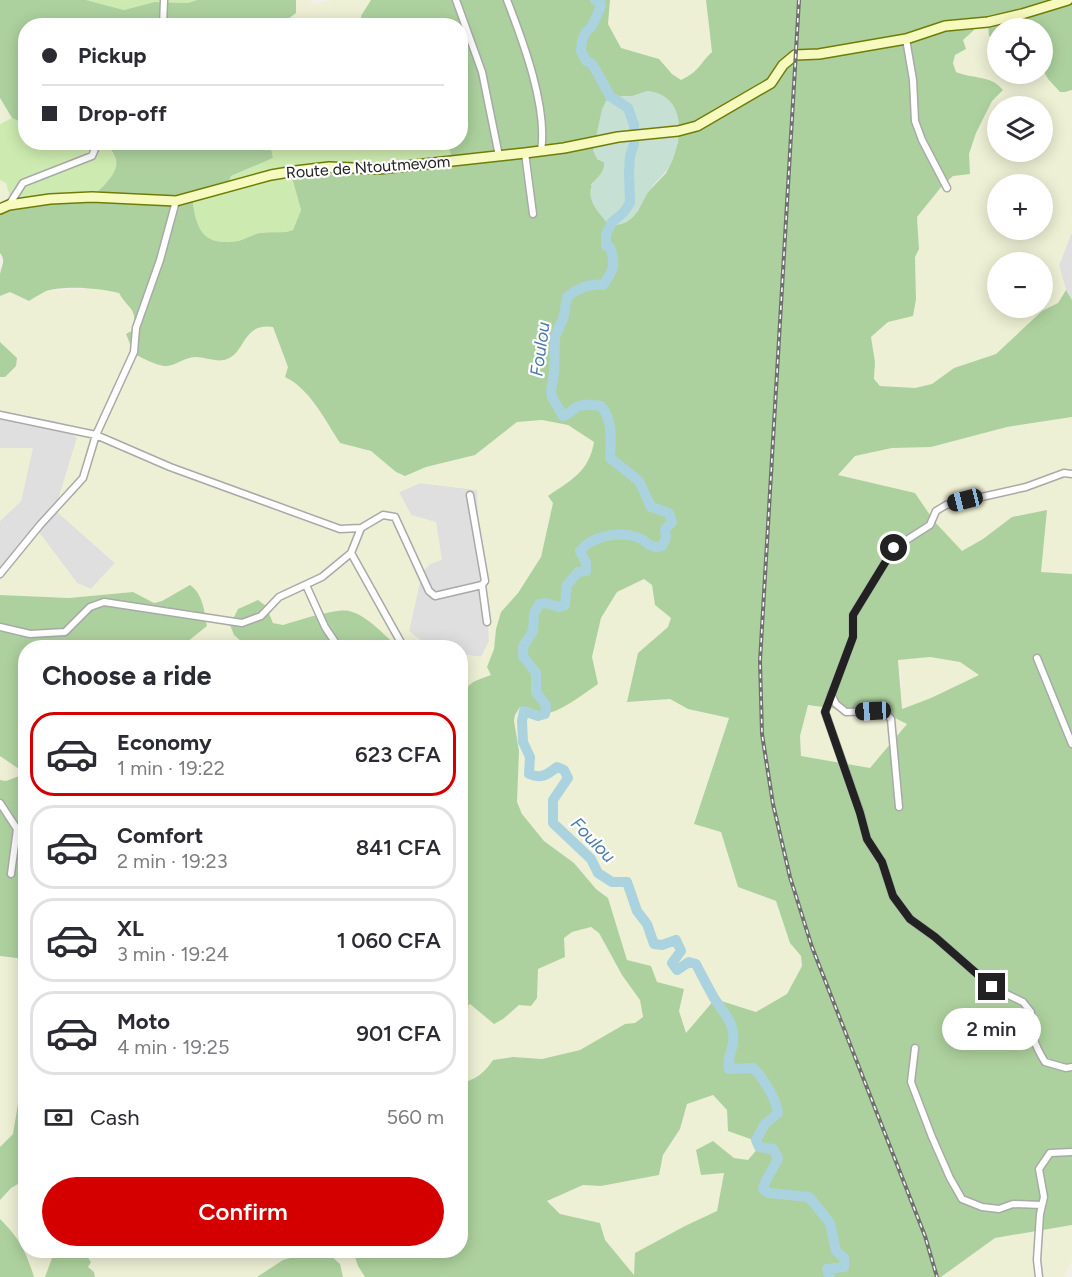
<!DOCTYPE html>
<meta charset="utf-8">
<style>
:root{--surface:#fff;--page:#f2f2f3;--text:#2b2b33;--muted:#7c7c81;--line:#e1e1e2;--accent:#d40000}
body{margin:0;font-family:Figtree,sans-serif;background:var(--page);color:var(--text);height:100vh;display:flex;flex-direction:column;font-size:22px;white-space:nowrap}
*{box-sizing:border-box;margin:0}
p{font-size:20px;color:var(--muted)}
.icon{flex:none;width:33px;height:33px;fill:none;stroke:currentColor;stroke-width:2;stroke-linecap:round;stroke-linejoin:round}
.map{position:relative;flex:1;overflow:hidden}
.panel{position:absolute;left:18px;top:640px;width:450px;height:618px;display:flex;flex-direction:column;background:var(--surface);border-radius:24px;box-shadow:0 3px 15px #0003}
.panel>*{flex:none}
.top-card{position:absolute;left:18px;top:18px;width:450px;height:132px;border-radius:24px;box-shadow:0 3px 15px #0003;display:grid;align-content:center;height:132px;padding:0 24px;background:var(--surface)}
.fabs{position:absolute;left:987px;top:18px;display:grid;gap:12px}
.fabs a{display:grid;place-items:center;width:66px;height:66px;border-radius:50%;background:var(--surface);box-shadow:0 3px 15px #0003;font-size:30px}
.end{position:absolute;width:27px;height:27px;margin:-14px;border:8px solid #222;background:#fff;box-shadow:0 0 0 3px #fff}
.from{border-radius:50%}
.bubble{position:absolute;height:42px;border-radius:21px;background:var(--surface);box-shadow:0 3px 15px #0003;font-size:20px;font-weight:600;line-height:42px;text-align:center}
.car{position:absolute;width:18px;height:36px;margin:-18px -9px;border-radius:8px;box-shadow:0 0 4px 2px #0007;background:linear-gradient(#222 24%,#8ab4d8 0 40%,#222 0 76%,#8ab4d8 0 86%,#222 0)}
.top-card b{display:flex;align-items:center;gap:21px;height:57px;font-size:22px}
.top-card b+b{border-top:2px solid var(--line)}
.top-card i{width:15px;height:15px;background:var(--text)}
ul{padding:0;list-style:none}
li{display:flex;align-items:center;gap:18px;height:84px;margin:0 12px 9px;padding:0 12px;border:3px solid var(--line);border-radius:24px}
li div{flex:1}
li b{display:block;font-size:22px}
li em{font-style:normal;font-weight:600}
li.current{border-color:var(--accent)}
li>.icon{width:54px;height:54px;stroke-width:1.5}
h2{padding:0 24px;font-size:27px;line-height:72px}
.pay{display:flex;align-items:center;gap:15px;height:66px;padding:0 24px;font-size:22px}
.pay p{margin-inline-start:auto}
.action{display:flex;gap:12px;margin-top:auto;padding:12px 24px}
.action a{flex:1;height:69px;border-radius:36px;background:var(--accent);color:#fff;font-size:24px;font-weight:600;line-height:69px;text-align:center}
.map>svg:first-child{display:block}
.residential{fill:#e0dfdf}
.farmland{fill:#eef0d5;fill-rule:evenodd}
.grass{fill:#cdebb0}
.forest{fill:#add19e;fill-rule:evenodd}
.wetland{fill:#c6e0d4}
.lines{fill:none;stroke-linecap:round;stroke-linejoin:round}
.river{stroke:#aad3df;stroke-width:10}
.street-casing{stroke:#a9a9a9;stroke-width:9}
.secondary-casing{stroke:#707d05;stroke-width:12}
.street{stroke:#fff;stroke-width:6}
.secondary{stroke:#f7fabf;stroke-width:9}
.rail-casing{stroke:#707070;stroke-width:4}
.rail{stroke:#fff;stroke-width:1.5;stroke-dasharray:4.5;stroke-linecap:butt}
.route{stroke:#222;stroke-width:8}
.labels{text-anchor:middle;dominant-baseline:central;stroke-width:4.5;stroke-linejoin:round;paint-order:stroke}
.street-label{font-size:16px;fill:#222;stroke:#fff}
.water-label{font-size:18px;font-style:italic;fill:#4a7aab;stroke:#fff}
</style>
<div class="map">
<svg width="1072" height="1277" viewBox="0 0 1072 1277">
<rect width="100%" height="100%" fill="#f2efe9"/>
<!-- residential -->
<path class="residential" d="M1072,232V300L1066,290L1059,265Z
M0,411L56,421L77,438L55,510L115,563L91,589L77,583L38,531L0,581V521L21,501L32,448H0Z
M420,483L478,490L479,537L486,570L489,641L482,657L461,654L460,648L428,647L409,631L422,572L430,564L442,559L411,515L399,492Z"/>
<!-- farmland -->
<path class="farmland" d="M296,0H309L314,5L332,0H371L361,16L363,25L267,26L284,22L296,13Z
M610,0H706L712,52L701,68L692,75L681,80L672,74L659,59L621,48L608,24Z
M988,22L989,36L997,37L998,74H1042L1043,70L1048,79L1065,92L1072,90V232L1059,265L1066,290L1058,303L1042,311L996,354L954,368L932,384L915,388L880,386L874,379L875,362L871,337L916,299L915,257L919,249L917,217L942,186L953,176L969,173V154L976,133L992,101L1003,91L986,78L967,77L956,72L953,63L969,23ZM998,106H1042V152H998ZM998,184H1042V230H998ZM998,262H1042V308H998Z
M0,98L12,118L0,124Z
M0,180L6,183L10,197L9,205L0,209Z
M98,288L119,293L124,302L132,308L135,318V329L165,366L194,357L226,360L234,355L239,346L254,330L262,325L273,327L294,381L309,397L340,443L371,451L396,472H415L426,467L474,455L517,422L542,420L568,425L594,442L591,458L575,477L549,496L553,503L541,557L518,593L501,612L496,629L494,649L487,667L491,675L461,711V654L481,657L489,641L486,570L479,537L477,490L420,483L399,492L411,515L436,522L442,560L430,564L422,572L409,631L431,648H399L365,620L337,611L283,625L273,623L266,606L234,635L249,648H193L186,642L190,585L162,601L154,603L133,592L69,598L0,595V581L38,531L77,583L91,589L115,563L55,510L77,438L56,421L0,411V377H5L17,358L0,342V295L10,292L29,301L46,291Z
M1072,417V574L1041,573L1047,511L983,539L962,552L934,521L838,476L855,456L892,448L931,447L1007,427Z
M0,448H33L21,501L0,521Z
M644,579L652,585L655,605L671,618L668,627L638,653L628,702L670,699L688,709L729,717L695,823L721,832L738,887L776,901L790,943L801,956L802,966L787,994L756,1012L686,1034L679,1011L656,982L651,966L627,960L608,898L596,889L574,863L544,841L522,814L517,802L519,751L514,721L515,715L520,707L524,711L538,716L563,707L592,657L601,618L616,592Z
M930,657L961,662L979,675L931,698L901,709V677L898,660Z
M808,705L838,709L881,711L907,723L870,768L801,756L800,736Z
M0,756L19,769L22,775L6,781L0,780Z
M592,927L599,933L622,975L640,1000L643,1017L635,1024H625L580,1050L542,1059L513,1057L494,1060L488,1069L471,1080L461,1083L460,1021L466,1007L470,1004L503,1019L519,1005L537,998L538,969L565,957L564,938L572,932Z
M0,956L26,959L25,1071L21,1085L13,1134L0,1147Z
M713,1095L727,1110L728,1131L756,1140L759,1147L748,1160L734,1158L713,1142L724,1172L717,1211L652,1243L634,1276L605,1240L600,1223L560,1214L547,1201L583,1185L601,1186L659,1175L663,1155L680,1129L687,1104Z
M25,1180L26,1251L11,1230L0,1219V1200L11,1188Z
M1072,1225V1261L1064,1277H941L995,1238Z
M26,1251H61L52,1258L45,1277H34Z
M83,1251H315L283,1260L257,1277H95L94,1272L88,1267V1256Z
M325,1251H353L358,1266L365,1277H343L340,1264Z"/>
<!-- grass -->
<path class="grass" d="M86,0H197L188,3L154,2L124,10Z
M12,118L25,124L26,142L107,143C109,148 115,155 116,160C119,174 100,189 92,197L9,205L10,197L6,183L0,180V124Z
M447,142L449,145L452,161L292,178L301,210L293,230C282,234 272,231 260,233C253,234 246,239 238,241C201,247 196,227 192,197L231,176L273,158L270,143Z"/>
<!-- forest -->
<path class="forest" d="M0,0H86L124,10L154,2L188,3L197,0H296V13L284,22L267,26H26L25,124L12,118L0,98Z
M371,0H610L608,24L621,48L659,59L672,74L681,80C700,71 699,64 712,52L706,0H1072V90L1065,92H1060L1048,79L1043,70L1042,28H998L997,37L989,36L988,22L969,23L974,30L963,40L966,49L955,55L953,63L956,72C973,79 991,75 1003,90L992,101L976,133L969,154L970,174L953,176L942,186L917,217L919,249L915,257L916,299L913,316L888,322L871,337L875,362L874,379L880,386L915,388L932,384L954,368L996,354L1042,311L1058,303L1066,290L1072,300V417L1007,427L931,447L892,448L855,456L838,475L915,493L934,521L962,551L983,539L1012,517L1047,510L1041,572L1072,574V1225L995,1238L941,1277H365L358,1266L353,1251H460L461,1082C474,1082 486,1071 493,1060L513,1057L542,1059L580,1050L625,1024L635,1023L643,1017L640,1000L622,975L599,933L591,927L572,932L564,938L565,957L538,969L537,998L531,1006L519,1005L503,1019L494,1024L470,1004L466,1007L461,1021V711C468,684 463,685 491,675L487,667L494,649L496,629L501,612L518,593L541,557L553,503L548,496C571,480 589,472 594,442L568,425L542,420L517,422L475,455L426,467L405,476L396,472L371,451L340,443C325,420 310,389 285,377L288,367L273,327C243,322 245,353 227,359C218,363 205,357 195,357C185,357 174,367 164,366C155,365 143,358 134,354L126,334L135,329C135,304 129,311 119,293C100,288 65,285 46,291C40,294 34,298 29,301L10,292L0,296C0,289 0,283 0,276C0,267 7,262 0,253V209L92,197C100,189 119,174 116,160C115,155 110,148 107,143H270L273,158L231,176L226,188L192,197C196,227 201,247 238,241C246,239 253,234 260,233C272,231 282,234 293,230L301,210L292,178L295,171L452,161L449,145L447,143L460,142V26L363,25L361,16ZM648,91L678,141L672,161L666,173L647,193L637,212L591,185C597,178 606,172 604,162L597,159L613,97L633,96ZM644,579L652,585L655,605L671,618L668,627L638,653L627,702L670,699L688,709L729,718L694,824L721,832L738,887L776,901L790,943L801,956L802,966L787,994L756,1012L715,999L686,1033L679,1011L684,989L657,982L651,966L627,960L608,898L596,889L574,863L544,841L522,814L517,802L519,751L514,721L515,715L520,707C543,729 578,697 598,684L592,657L601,618L617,592ZM930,657L960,662L979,675L931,698L902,709L898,660ZM808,705L838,709L881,711L907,724L870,768L801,756L800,736ZM713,1095L727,1110L728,1131L756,1141L759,1147L748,1160L734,1158L713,1141L696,1150L701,1175L724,1173L717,1211L685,1226L635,1253L634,1275L605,1240L600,1223L560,1214L547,1201L583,1185L601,1186L659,1175L663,1155L680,1129L687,1104Z
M0,342L17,358L16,366L5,377H0Z
M190,585C203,594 204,610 207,626L187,642L193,648H26L25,959L0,956V780L6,781L22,775L19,769L0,756V595L69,598L133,592L154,603L162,601Z
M258,600L266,606L273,623L283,625C297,621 336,608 349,611C367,615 385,636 399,648H249L234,635L230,625L238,609Z
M25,1071V1180L11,1188L0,1200V1147L13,1134L21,1085Z
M0,1219C19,1238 26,1251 34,1277H0Z
M61,1251H83L91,1262L88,1267L94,1272L95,1277H45L52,1258Z
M315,1251H325L340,1264L343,1277H257L283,1260Z"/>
<!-- wetland -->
<path class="wetland" d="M648,91C684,95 684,134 672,161C666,175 654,182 647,194C642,202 639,212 632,218C626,224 618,225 610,226C599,213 581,196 596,179C601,174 605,171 604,162L597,159L593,151L602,109L606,101L613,97L633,96Z"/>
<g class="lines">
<!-- river -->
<path class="river" d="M595,0L600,2L601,6L592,26L585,33L582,41L581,51L586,61L591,63L597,72L610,96L628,108L634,125V144L630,156L629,172L630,203L623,213L612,222L606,234V246L610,247C616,265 614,270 603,285C589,283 577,289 567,297L564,316L555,337L554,373L551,391L552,397L563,416C570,414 570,412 575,408C582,403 593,405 601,406C613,420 611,440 610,458L639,481L651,507L669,513L672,522L665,529L666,538L662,546C649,550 647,540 637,537C618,531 592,536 580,551L586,563V571L578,572L567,585L565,605L559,607L546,603L539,604L534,614L533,631L523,647V656L536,673V692L546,705L545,714L538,716L524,711L522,721L523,742L530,757L529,774C541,779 547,775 557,767L564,770L568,778L553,800V823L591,859L598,873L612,882H627L637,911L647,924L654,944L662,945L676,940L681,951L672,963L677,970L689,962L696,964C702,976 708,987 714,998C721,1009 731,1019 733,1032C736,1049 726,1055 729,1069L753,1068C763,1077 776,1099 778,1113L765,1124L756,1140L759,1147L773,1149L778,1158C774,1169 765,1178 763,1189L769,1193L809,1197L830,1223L836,1251L844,1258V1267L827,1269L830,1277"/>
<!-- street casing -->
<g class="street-casing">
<path id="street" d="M456,0L482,72L499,156
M507,0C523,41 548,108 541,151
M163,26L164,0
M906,39L913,80L915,121L922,140L947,188
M525,153L533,214
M9,205L23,183L92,156L98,142
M0,415L96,435L170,467L340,529L361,528L383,515L395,517L429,591L435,596L482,585
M1072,474L1064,473L1026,487L946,505L936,511L930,525L894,548L853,615V637L825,712L860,812L867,839L882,862L893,896L910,919L935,937L992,987L1023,1002L1031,1012C1029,1031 1035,1046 1045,1062L1066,1068L1072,1067
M470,495L485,581L482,585L487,622
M351,553L404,648
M0,574L40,525L83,478L96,435L134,352L136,328L160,260L176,201
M306,585L325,627L339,648
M0,627L30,634L65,632L90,607L104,602L242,623L261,616L279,597L322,577L351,553L361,528
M1037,658L1072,744
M831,694L836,704L846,712L873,711L885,712L891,719L899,807
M0,803L17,829L11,874
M915,1048L911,1082L932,1137L950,1178L962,1199L982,1207L999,1209L1013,1204L1042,1205
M1039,1277L1037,1260L1040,1214L1044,1197L1039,1169L1050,1153L1072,1152"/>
</g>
<!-- secondary casing -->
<g class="secondary-casing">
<path id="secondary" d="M0,209L9,205L50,199L92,197L176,201L271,175L295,171L329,167L379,169L525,153L564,148L618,137L678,131L697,126L771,83L783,65L795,55L819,54L906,39L945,26L988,22L1022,14L1068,0"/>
</g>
<!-- street -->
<use href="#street" class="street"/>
<!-- secondary -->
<use href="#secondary" class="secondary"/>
<!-- rail casing -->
<g class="rail-casing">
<path id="rail" d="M799,0L760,661L762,734L773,804L790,877L812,947L925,1236L937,1277"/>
</g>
<!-- rail -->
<use href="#rail" class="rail"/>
</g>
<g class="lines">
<!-- route -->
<path class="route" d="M894,548L853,615V637L825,712L860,813L867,839L882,862L893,896L910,919L935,937L992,987"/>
</g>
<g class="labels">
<!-- street labels -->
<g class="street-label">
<text transform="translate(368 167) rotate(-4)">Route de Ntoutmevom</text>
</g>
<!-- water labels -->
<g class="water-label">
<text transform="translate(540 349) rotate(-82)">Foulou</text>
<text transform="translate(593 840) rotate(46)">Foulou</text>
</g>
</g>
</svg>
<div class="fabs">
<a><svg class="icon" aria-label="locate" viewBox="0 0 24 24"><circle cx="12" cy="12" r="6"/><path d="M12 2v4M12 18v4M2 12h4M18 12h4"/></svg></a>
<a><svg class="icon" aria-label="layers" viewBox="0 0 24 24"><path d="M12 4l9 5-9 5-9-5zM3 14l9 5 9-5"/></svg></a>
<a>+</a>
<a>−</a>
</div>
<i class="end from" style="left:894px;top:548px"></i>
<i class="end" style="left:992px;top:987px"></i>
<div class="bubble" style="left:942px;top:1008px;width:99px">2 min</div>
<i class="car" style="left:965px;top:500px;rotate:256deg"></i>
<i class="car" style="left:873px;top:711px;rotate:267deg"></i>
<div class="top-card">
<b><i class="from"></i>Pickup</b>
<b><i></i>Drop-off</b>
</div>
<section class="panel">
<h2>Choose a ride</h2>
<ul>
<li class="current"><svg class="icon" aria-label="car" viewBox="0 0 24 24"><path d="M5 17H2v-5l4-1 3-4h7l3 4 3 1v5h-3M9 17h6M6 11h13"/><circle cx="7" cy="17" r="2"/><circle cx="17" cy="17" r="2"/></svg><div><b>Economy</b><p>1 min · 19:22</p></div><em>623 CFA</em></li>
<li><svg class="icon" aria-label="car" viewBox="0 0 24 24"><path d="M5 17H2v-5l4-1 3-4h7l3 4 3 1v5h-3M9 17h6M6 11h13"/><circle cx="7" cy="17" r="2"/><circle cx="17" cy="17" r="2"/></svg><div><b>Comfort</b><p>2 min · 19:23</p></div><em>841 CFA</em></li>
<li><svg class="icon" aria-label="car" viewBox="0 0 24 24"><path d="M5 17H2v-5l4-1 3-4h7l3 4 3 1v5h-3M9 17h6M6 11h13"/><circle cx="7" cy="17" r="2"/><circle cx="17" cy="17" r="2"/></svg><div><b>XL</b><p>3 min · 19:24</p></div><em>1 060 CFA</em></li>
<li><svg class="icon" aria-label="car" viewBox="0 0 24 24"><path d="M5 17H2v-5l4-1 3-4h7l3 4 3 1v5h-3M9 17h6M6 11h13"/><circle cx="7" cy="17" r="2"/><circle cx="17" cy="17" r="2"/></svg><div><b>Moto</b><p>4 min · 19:25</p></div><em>901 CFA</em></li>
</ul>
<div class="pay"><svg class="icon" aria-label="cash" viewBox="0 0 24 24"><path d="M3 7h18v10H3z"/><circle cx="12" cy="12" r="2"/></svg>Cash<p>560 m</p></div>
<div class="action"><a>Confirm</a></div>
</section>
</div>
